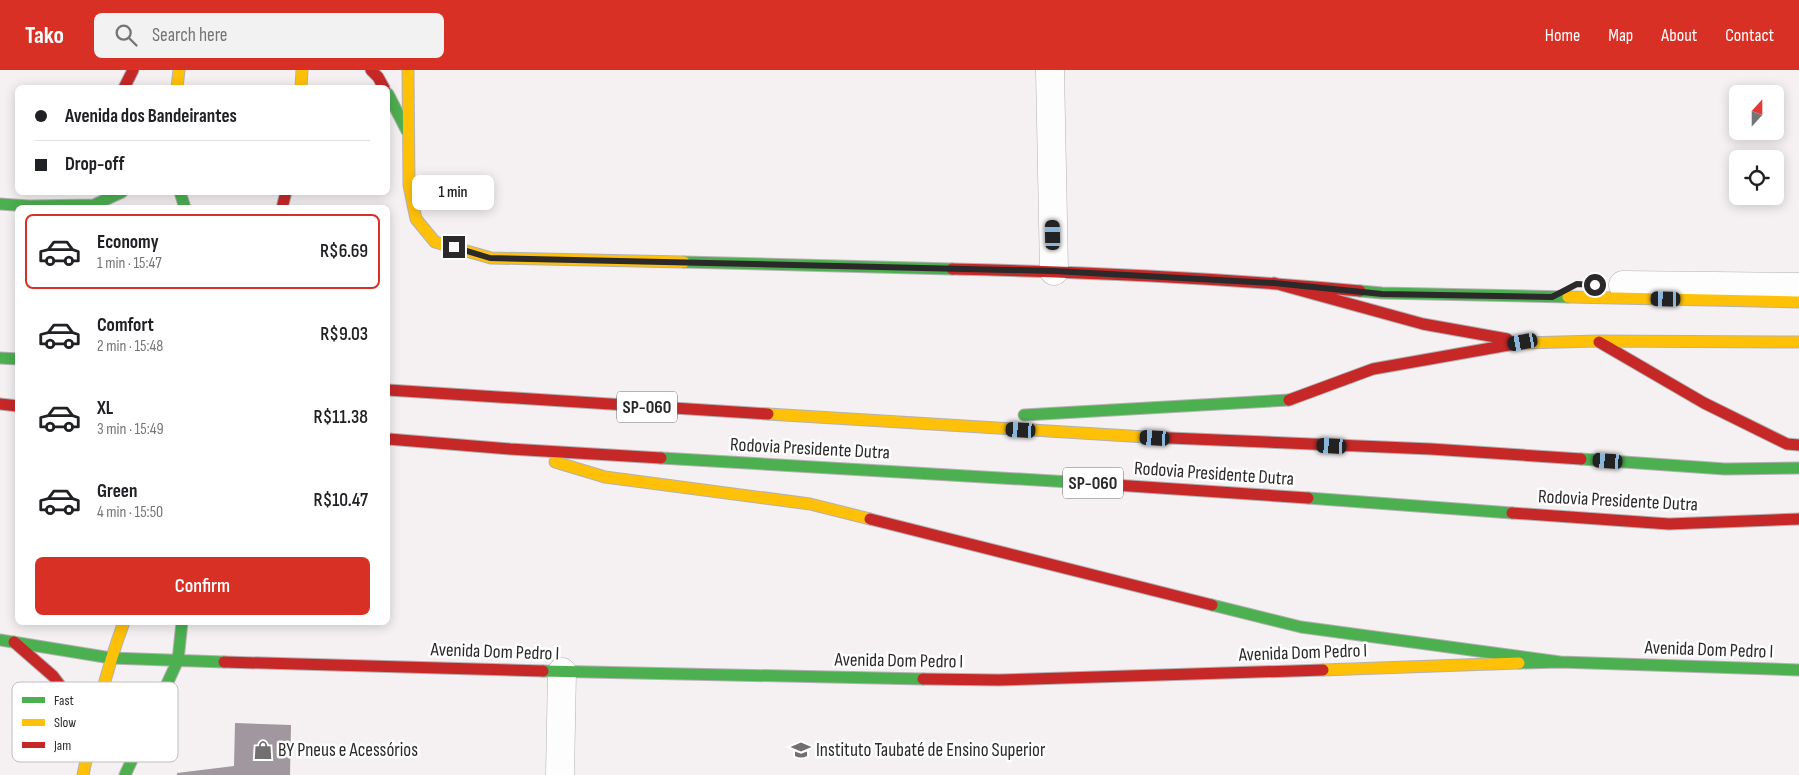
<!DOCTYPE html>
<meta charset="utf-8">
<style>
:root{--surface:#fff;--page:#f2f2f2;--text:#202124;--muted:#757577;--line:#e0e0e0;--accent:#d93025}
body{margin:0;font-family:"Sofia Sans Condensed",sans-serif;background:var(--page);color:var(--text);height:100vh;display:flex;flex-direction:column;font-size:19px;white-space:nowrap}
*{box-sizing:border-box;margin:0}
p{font-size:16px;color:var(--muted)}
.icon{flex:none;width:28px;height:28px;fill:none;stroke:currentColor;stroke-width:2;stroke-linecap:round;stroke-linejoin:round}
.map{position:relative;flex:1;overflow:hidden}
.side{position:absolute;left:15px;top:135px;width:375px;height:420px;display:flex;flex-direction:column;background:var(--surface);border-radius:8px;box-shadow:0 2px 12px #0003}
.side>*{flex:none}
.hud{position:absolute;left:15px;top:15px;width:375px;height:110px;border-radius:8px;box-shadow:0 2px 12px #0003;display:grid;align-content:center;height:110px;padding:0 20px;background:var(--surface)}
.needle{width:32px;rotate:21deg}
.fabs{position:absolute;left:1729px;top:15px;display:grid;gap:10px}
.fabs a{display:grid;place-items:center;width:55px;height:55px;border-radius:8px;background:var(--surface);box-shadow:0 2px 12px #0003;font-size:25px}
.end{position:absolute;width:22px;height:22px;margin:-11px;border:6px solid #2c292a;background:#fff;box-shadow:0 0 0 2px #fff}
.from{border-radius:50%}
.bubble{position:absolute;height:35px;border-radius:8px;background:var(--surface);box-shadow:0 2px 12px #0003;font-size:16px;font-weight:600;line-height:35px;text-align:center}
.car{position:absolute;width:15px;height:30px;margin:-15px -8px;border-radius:6px;box-shadow:0 0 4px 1px #0007;background:linear-gradient(#222 24%,#8ab4d8 0 40%,#222 0 76%,#8ab4d8 0 86%,#222 0)}
.hud b{display:flex;align-items:center;gap:18px;height:48px;font-size:19px}
.hud b+b{border-top:1px solid var(--line)}
.hud i{width:12px;height:12px;background:var(--text)}
ul{padding:9px 0 0;list-style:none}
li{display:flex;align-items:center;gap:15px;height:75px;margin:0 10px 8px;padding:0 10px;border:2px solid transparent;border-radius:8px}
li div{flex:1}
li b{display:block;font-size:19px}
li em{font-style:normal;font-weight:600}
li.selected{border-color:var(--accent)}
li>.icon{width:45px;height:45px;stroke-width:1.5}
.button{display:flex;gap:10px;margin-top:auto;padding:10px 20px}
.button a{flex:1;height:58px;border-radius:8px;background:var(--accent);color:#fff;font-size:20px;font-weight:600;line-height:58px;text-align:center}
header{display:flex;align-items:center;gap:30px;box-sizing:border-box;height:70px;padding:0 25px;background:var(--accent);color:#fff}
header strong{font-size:24px}
nav{display:flex;gap:28px;margin-inline-start:auto;font-size:18px}
.search{width:350px;height:45px;background:var(--page);display:flex;align-items:center;gap:12px;box-sizing:border-box;padding:0 18px;border-radius:8px;color:var(--muted);font-size:19px}
.map>svg:first-child{display:block}
.building{fill:#a1979e}
.lines{fill:none;stroke-linecap:round;stroke-linejoin:round}
.street-casing{stroke:#b4b1b2;stroke-width:29}
.fast-casing{stroke:#b4b1b2;stroke-width:13}
.slow-casing{stroke:#b4b1b2;stroke-width:13}
.jam-casing{stroke:#b4b1b2;stroke-width:13}
.street{stroke:#fefdfd;stroke-width:28}
.fast{stroke:#4caf50;stroke-width:11}
.slow{stroke:#ffc107;stroke-width:11}
.jam{stroke:#c62828;stroke-width:11}
.route{stroke:#2c292a;stroke-width:6}
.labels{text-anchor:middle;dominant-baseline:central;stroke-width:5;stroke-linejoin:round;paint-order:stroke}
.shield{fill:#fff;stroke:#6b696a;stroke-width:1}
.shield-label{font-size:18px;font-weight:bold;fill:#2c292a}
.street-label{font-size:19px;fill:#2c292a;stroke:#fff}
.poi-label{font-size:19px;fill:#2c292a;stroke:#fff;text-anchor:start}
.key{fill:#fff;stroke:#c0bfbf;stroke-width:1}
.key-label{font-size:14px;fill:#2c292a}
</style>
<header>
<strong>Tako</strong>
<div class="search"><svg class="icon" aria-label="search" viewBox="0 0 24 24"><circle cx="10" cy="10" r="6"/><path d="M15 15l6 6"/></svg>Search here</div>
<nav><a>Home</a><a>Map</a><a>About</a><a>Contact</a></nav>
</header>
<div class="map">
<svg width="1799" height="705" viewBox="0 0 1799 705">
<rect width="100%" height="100%" fill="#f5f1f2"/>
<!-- building -->
<path class="building" d="M235,653L291,655L290,705H177V703L234,696Z"/>
<g class="lines">
<!-- street casing -->
<g class="street-casing">
<path id="street" d="M1050,0L1054,201
M1623,215L1799,217
M560,705L562,602"/>
</g>
<!-- fast casing -->
<g class="fast-casing">
<path id="fast" d="M388,24L407,61
M180,122L185,138
M0,134L29,136L94,135L122,122
M684,192L952,199
M1360,221L1382,223L1568,227
M0,288L18,289
M1024,345L1289,330
M661,388L1070,412
M1581,389L1725,399L1799,398
M1308,428L1512,443
M1212,535L1301,557L1560,592
M0,570L111,588L224,592
M1519,593L1560,592L1799,600
M543,601L923,609
M125,705L178,590L182,552"/>
</g>
<!-- slow casing -->
<g class="slow-casing">
<path id="slow" d="M408,0L409,115L416,149L435,172L491,188L684,192
M177,18L179,0
M301,18L302,0
M1568,227L1799,232
M1520,273L1597,271L1799,272
M768,344L1146,367
M555,392L605,407L810,434L870,449
M1323,600L1519,593
M83,705C94,652 105,603 124,552"/>
</g>
<!-- jam casing -->
<g class="jam-casing">
<path id="jam" d="M371,0L378,7L384,18
M124,18L133,0
M282,138L286,122
M952,199C1088,202 1224,208 1360,221
M1274,213L1423,254L1507,269
M1599,272L1704,333L1787,374L1799,375
M388,320L768,344
M1289,330L1373,299L1520,273
M0,334L18,336
M1146,367L1431,379L1581,389
M388,369L510,379L661,388
M1070,412L1308,428
M1512,443L1669,454L1799,449
M870,449L1212,535
M14,572L53,606L93,659
M224,592L543,601
M923,609L999,610L1323,600"/>
</g>
<!-- street -->
<use href="#street" class="street"/>
<!-- fast -->
<use href="#fast" class="fast"/>
<!-- slow -->
<use href="#slow" class="slow"/>
<!-- jam -->
<use href="#jam" class="jam"/>
</g>
<g class="lines">
<!-- route -->
<path class="route" d="M454,177L490,188L1054,201L1274,213L1382,224L1552,227L1577,214L1595,215"/>
</g>
<!-- icons -->
<defs>
<g id="shop-bare" transform="scale(1.5)"><path d="M-5-2.5h2.3a2.7 3.5 0 0 1 5.4 0H5L5.5 6h-11ZM-1.5-2.5h3a1.5 2.3 0 0 0-3 0Z" fill="#726f70" stroke="#fff" stroke-width="2.5" paint-order="stroke"/></g>
<g id="university-bare" transform="scale(1.5)"><path d="M0-5L7-2L0 1L-7-2ZM-4 1L0 2.5L4 1V4Q0 6-4 4Z" fill="#726f70" stroke="#fff" stroke-width="2.5" paint-order="stroke"/></g>
</defs>
<g fill-rule="evenodd">
<use href="#shop-bare" x="263" y="680"/>
<use href="#university-bare" x="801" y="680"/>
</g>
<g class="labels">
<!-- shield labels -->
<g class="shield">
<rect x="617" y="321.5" width="60" height="31" rx="4"/>
<rect x="1063" y="397.5" width="60" height="31" rx="4"/>
</g>
<g class="shield-label">
<text x="647" y="337">SP-060</text>
<text x="1093" y="413">SP-060</text>
</g>
<!-- street labels -->
<g class="street-label">
<text transform="translate(810 379) rotate(3)">Rodovia Presidente Dutra</text>
<text transform="translate(1214 404) rotate(4)">Rodovia Presidente Dutra</text>
<text transform="translate(1618 431) rotate(3)">Rodovia Presidente Dutra</text>
<text transform="translate(1709 580) rotate(2)">Avenida Dom Pedro I</text>
<text transform="translate(495 582) rotate(2)">Avenida Dom Pedro I</text>
<text transform="translate(1303 583) rotate(-2)">Avenida Dom Pedro I</text>
<text transform="translate(899 591) rotate(1)">Avenida Dom Pedro I</text>
</g>
<!-- poi labels -->
<g class="poi-label">
<text x="278" y="680">BY Pneus e Acessórios</text>
<text x="816" y="680">Instituto Taubaté de Ensino Superior</text>
</g>
</g>
<!-- legend -->
<rect x="12" y="612" width="166" height="80" rx="8" class="key"/>
<rect x="22" y="627" width="23" height="6" fill="#4caf50"/>
<rect x="22" y="649" width="23" height="7" fill="#ffc107"/>
<rect x="22" y="672" width="23" height="6" fill="#c62828"/>
<g class="key-label">
<text x="54" y="635">Fast</text>
<text x="54" y="657">Slow</text>
<text x="54" y="680">Jam</text>
</g>
</svg>
<div class="fabs">
<a><svg class="needle" viewBox="-14 -14 28 28"><path d="M0-13l5 13h-10z" fill="#e53935"/><path d="M0 13l5-13h-10z" fill="#757577"/></svg></a>
<a><svg class="icon" aria-label="locate" viewBox="0 0 24 24"><circle cx="12" cy="12" r="6"/><path d="M12 2v4M12 18v4M2 12h4M18 12h4"/></svg></a>
</div>
<i class="end from" style="left:1595px;top:215px"></i>
<i class="end" style="left:454px;top:177px"></i>
<div class="bubble" style="left:412px;top:105px;width:82px">1 min</div>
<i class="car" style="left:1053px;top:165px;rotate:359deg"></i>
<i class="car" style="left:1666px;top:229px;rotate:271deg"></i>
<i class="car" style="left:1523px;top:272px;rotate:260deg"></i>
<i class="car" style="left:1021px;top:360px;rotate:273deg"></i>
<i class="car" style="left:1155px;top:368px;rotate:273deg"></i>
<i class="car" style="left:1332px;top:376px;rotate:273deg"></i>
<i class="car" style="left:1608px;top:391px;rotate:274deg"></i>
<div class="hud">
<b><i class="from"></i>Avenida dos Bandeirantes</b>
<b><i></i>Drop-off</b>
</div>
<section class="side">
<ul>
<li class="selected"><svg class="icon" aria-label="car" viewBox="0 0 24 24"><path d="M5 17H2v-5l4-1 3-4h7l3 4 3 1v5h-3M9 17h6M6 11h13"/><circle cx="7" cy="17" r="2"/><circle cx="17" cy="17" r="2"/></svg><div><b>Economy</b><p>1 min · 15:47</p></div><em>R$6.69</em></li>
<li><svg class="icon" aria-label="car" viewBox="0 0 24 24"><path d="M5 17H2v-5l4-1 3-4h7l3 4 3 1v5h-3M9 17h6M6 11h13"/><circle cx="7" cy="17" r="2"/><circle cx="17" cy="17" r="2"/></svg><div><b>Comfort</b><p>2 min · 15:48</p></div><em>R$9.03</em></li>
<li><svg class="icon" aria-label="car" viewBox="0 0 24 24"><path d="M5 17H2v-5l4-1 3-4h7l3 4 3 1v5h-3M9 17h6M6 11h13"/><circle cx="7" cy="17" r="2"/><circle cx="17" cy="17" r="2"/></svg><div><b>XL</b><p>3 min · 15:49</p></div><em>R$11.38</em></li>
<li><svg class="icon" aria-label="car" viewBox="0 0 24 24"><path d="M5 17H2v-5l4-1 3-4h7l3 4 3 1v5h-3M9 17h6M6 11h13"/><circle cx="7" cy="17" r="2"/><circle cx="17" cy="17" r="2"/></svg><div><b>Green</b><p>4 min · 15:50</p></div><em>R$10.47</em></li>
</ul>
<div class="button"><a>Confirm</a></div>
</section>
</div>
